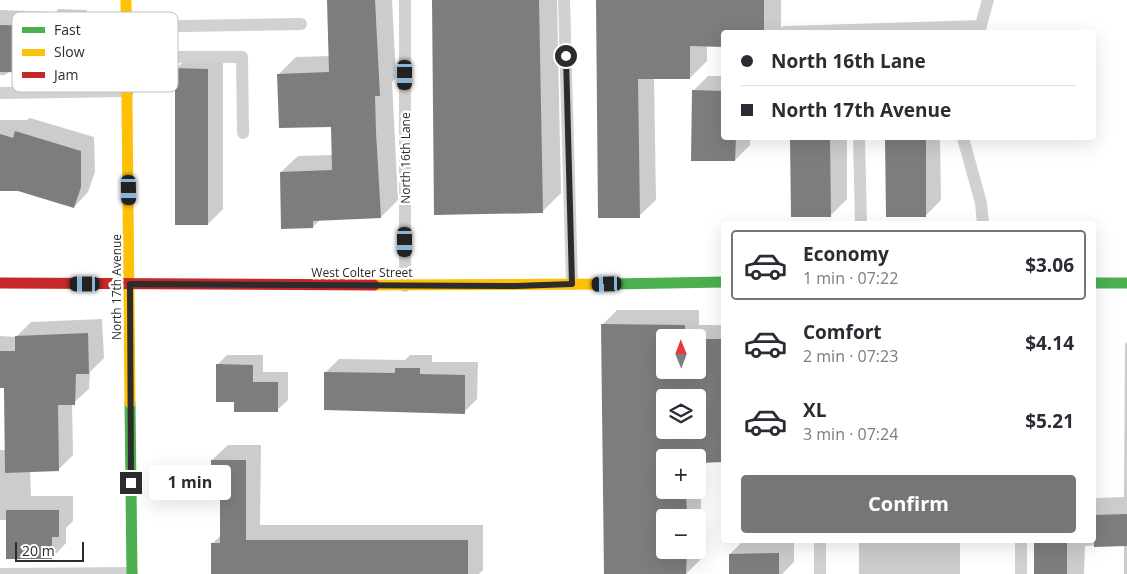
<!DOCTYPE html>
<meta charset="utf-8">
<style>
:root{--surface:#fff;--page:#f7f7f7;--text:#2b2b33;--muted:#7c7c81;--line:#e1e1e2;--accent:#767676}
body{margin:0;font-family:"Open Sans",sans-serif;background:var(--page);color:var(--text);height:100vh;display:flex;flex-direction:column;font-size:19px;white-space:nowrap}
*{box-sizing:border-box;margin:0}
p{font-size:16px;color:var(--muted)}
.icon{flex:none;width:28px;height:28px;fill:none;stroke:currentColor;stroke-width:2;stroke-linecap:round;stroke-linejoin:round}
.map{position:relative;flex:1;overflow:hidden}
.side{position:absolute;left:721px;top:221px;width:375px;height:322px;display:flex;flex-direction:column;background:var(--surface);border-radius:5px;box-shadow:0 5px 20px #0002}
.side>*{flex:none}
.top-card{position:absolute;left:721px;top:30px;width:375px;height:110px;border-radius:5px;box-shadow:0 5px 20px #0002;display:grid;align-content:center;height:110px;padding:0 20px;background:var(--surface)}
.needle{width:32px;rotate:359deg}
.tools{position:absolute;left:656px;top:329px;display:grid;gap:10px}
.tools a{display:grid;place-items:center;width:50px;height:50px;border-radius:5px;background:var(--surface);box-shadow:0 5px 20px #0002;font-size:25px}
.scale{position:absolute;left:15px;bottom:12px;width:69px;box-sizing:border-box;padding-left:5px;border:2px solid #2c2c2c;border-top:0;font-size:14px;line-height:18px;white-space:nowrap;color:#2c2c2c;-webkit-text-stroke:4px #fff;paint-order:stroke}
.end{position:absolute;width:22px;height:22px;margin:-11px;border:6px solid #2c2c2c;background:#fff;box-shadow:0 0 0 2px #fff}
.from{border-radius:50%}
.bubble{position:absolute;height:35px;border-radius:5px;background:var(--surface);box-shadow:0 5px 20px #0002;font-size:16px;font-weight:700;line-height:35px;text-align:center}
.car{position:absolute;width:15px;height:30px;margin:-15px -8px;border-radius:6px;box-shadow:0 0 4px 1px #0007;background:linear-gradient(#222 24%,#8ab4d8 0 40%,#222 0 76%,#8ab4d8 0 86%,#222 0)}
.top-card b{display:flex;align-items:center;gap:18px;height:48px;font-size:19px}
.top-card b+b{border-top:1px solid var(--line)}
.top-card i{width:12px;height:12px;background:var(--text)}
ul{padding:9px 0 0;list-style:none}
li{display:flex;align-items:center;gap:15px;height:70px;margin:0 10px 8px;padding:0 10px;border:2px solid transparent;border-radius:5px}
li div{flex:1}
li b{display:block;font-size:19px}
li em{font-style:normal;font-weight:700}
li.selected{border-color:var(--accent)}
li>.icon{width:45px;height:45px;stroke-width:1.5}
.cta{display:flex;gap:10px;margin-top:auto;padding:10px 20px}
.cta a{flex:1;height:58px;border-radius:5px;background:var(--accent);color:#fff;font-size:20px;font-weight:700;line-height:58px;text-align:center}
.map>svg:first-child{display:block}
.shadow{fill:#0003;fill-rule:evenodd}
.building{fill:#7d7d7d;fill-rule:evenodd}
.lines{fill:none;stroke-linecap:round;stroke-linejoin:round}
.path{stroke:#d1d1d1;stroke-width:3;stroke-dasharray:2.5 2.5;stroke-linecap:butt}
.lane{stroke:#d1d1d1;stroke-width:12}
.fast{stroke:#4caf50;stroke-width:11}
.slow{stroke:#ffc107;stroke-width:11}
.jam{stroke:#c62828;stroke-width:11}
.route{stroke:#2c2c2c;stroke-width:6}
.labels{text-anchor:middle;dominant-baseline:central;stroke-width:5;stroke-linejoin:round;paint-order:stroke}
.street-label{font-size:12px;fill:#2c2c2c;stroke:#fff}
.key{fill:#fff;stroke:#c0c0c0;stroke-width:1}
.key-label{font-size:14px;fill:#2c2c2c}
</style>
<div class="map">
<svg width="1127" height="574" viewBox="0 0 1127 574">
<rect width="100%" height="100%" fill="#fff"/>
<!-- shadow -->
<path class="shadow" d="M328,0H392L396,78L392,82L398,200L381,217L321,219L313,227L281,172L298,156L333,155L332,125L279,74L296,57L330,56Z
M433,0H557L561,193L542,212Z
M597,0H781V32H724L707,45V61L690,78L654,77L656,200L639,216Z
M58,9L87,10L86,57L71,72L10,71L5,75H0V10L56,12Z
M191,54H223V209L208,224L176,69Z
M708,76H724V138H750V145L735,160L693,91Z
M30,118L94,137L95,172L88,192L74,207L18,190H0V120H27Z
M791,138H847V199L830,216H792Z
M886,138H940L941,200L926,215L887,216Z
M617,310H699V325H724V461H701V559L686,574L605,573L602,325ZM665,338H698V370H665ZM665,398H698V430H665ZM665,458H698V490H665ZM665,518H698V550H665Z
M102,319L104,358L90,372L89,389L72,404L73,455L58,470L30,471L31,496H73V521L66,528V543L52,558L8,520H0V450H6L5,387H0V336L16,337L31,322Z
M1127,342V574H1124V544L1085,546L1084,574H1106H1035L1036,541H1094V498L1124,497L1125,344Z
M227,355H263V372H288V400L277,410L235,401L217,365Z
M410,355H432V362H478L477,399L464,412L326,372L339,359L405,360Z
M228,445H261L260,525H483V570L479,574H212V544L221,535V487L212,460Z
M743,541H794V562L782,574H731L730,554Z
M859,541H960V574H859Z"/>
<!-- building -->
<path class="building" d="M327,0H375L380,96H375L376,132L381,218L313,221V228L281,229L280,172L332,170L331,127L279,128L277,74L329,72Z
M432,0H539L543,213L434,215Z
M596,0H764V32H724V47L690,46V79H638L640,218H598Z
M41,24L72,25L71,73L0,72V25L41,26Z
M175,68L208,69V225H175Z
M692,90L724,91V138H736L735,161H691Z
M15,131L81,151V187L74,208L18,191H0V134L13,138Z
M790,138H830L831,217H791Z
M885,138H926V217H886Z
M601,324L685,325V338H665V370H698V339H724V462L698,463V458H665V490H686L687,518H665V550H687L686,574H604ZM665,398H698V430H665Z
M88,333L89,374H76L75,405H58L59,471L5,473L4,388H0V351H15V336Z
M216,364L253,365V382H278V412H234V402H216Z
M395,368H420V374L465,375V414L324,410V372L395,373Z
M211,460H246V540H468V574H211V543H220V488H211Z
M6,510H59V537H52V559H6Z
M1127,514V546L1094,547V515Z
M1034,541H1067V574H1034Z
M779,553V574H729V554Z"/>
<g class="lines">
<!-- path -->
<path class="path" d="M0,17H78L77,76"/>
<!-- lane -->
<path class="lane" d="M405,0V286
M564,0L572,284
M126,27L301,24
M785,32L981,26
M979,32L988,0
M127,57H242L243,133
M0,93L128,91
M859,138L861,224
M963,138L981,203L983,224
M1021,541V574
M0,574L132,573
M820,574V541"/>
<!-- fast -->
<path class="fast" d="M1094,283H1127
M613,284L724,282
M130,403L132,574"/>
<!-- slow -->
<path class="slow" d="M126,0L130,403
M374,285L613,284"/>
<!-- jam -->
<path class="jam" d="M0,283L374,285"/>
</g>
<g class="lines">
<!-- route -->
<path class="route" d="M131,483L130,284L516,286L572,284L566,56"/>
</g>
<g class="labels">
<!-- street labels -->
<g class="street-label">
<text transform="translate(405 158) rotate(-90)">North 16th Lane</text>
<text x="362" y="272">West Colter Street</text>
<text transform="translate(116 287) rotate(-90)">North 17th Avenue</text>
</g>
</g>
<!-- legend -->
<rect x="12" y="12" width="166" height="80" rx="8" class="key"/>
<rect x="22" y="27" width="23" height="6" fill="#4caf50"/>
<rect x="22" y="49" width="23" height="7" fill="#ffc107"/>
<rect x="22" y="72" width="23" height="6" fill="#c62828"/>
<g class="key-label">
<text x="54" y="35">Fast</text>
<text x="54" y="57">Slow</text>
<text x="54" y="80">Jam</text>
</g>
</svg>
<div class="tools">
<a><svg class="needle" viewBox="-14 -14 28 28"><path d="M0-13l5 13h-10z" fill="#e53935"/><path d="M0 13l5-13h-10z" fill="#7c7c81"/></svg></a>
<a><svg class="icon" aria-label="layers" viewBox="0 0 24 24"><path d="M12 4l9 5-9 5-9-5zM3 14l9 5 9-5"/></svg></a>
<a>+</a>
<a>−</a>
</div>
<div class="scale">20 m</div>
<i class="end from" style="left:566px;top:56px"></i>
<i class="end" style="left:131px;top:483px"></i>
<div class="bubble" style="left:149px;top:465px;width:82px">1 min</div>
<i class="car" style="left:405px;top:75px;rotate:180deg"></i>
<i class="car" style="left:129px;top:190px;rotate:179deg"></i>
<i class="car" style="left:405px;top:242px;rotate:180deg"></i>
<i class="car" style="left:85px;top:284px;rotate:270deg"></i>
<i class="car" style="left:607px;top:284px;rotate:268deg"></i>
<div class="top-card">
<b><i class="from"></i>North 16th Lane</b>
<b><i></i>North 17th Avenue</b>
</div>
<section class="side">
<ul>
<li class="selected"><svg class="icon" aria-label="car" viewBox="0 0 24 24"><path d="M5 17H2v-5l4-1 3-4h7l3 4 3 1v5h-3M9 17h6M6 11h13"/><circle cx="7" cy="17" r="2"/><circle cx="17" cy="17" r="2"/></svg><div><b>Economy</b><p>1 min · 07:22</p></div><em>$3.06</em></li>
<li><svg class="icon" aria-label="car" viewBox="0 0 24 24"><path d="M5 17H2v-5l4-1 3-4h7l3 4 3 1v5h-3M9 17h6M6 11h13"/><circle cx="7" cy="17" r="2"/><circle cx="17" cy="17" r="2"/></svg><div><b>Comfort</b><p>2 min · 07:23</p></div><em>$4.14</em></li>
<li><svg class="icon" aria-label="car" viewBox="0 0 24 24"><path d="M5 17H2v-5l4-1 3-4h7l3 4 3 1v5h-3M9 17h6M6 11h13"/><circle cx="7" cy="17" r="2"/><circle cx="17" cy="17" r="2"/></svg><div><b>XL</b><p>3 min · 07:24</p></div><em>$5.21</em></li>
</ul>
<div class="cta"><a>Confirm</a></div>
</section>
</div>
